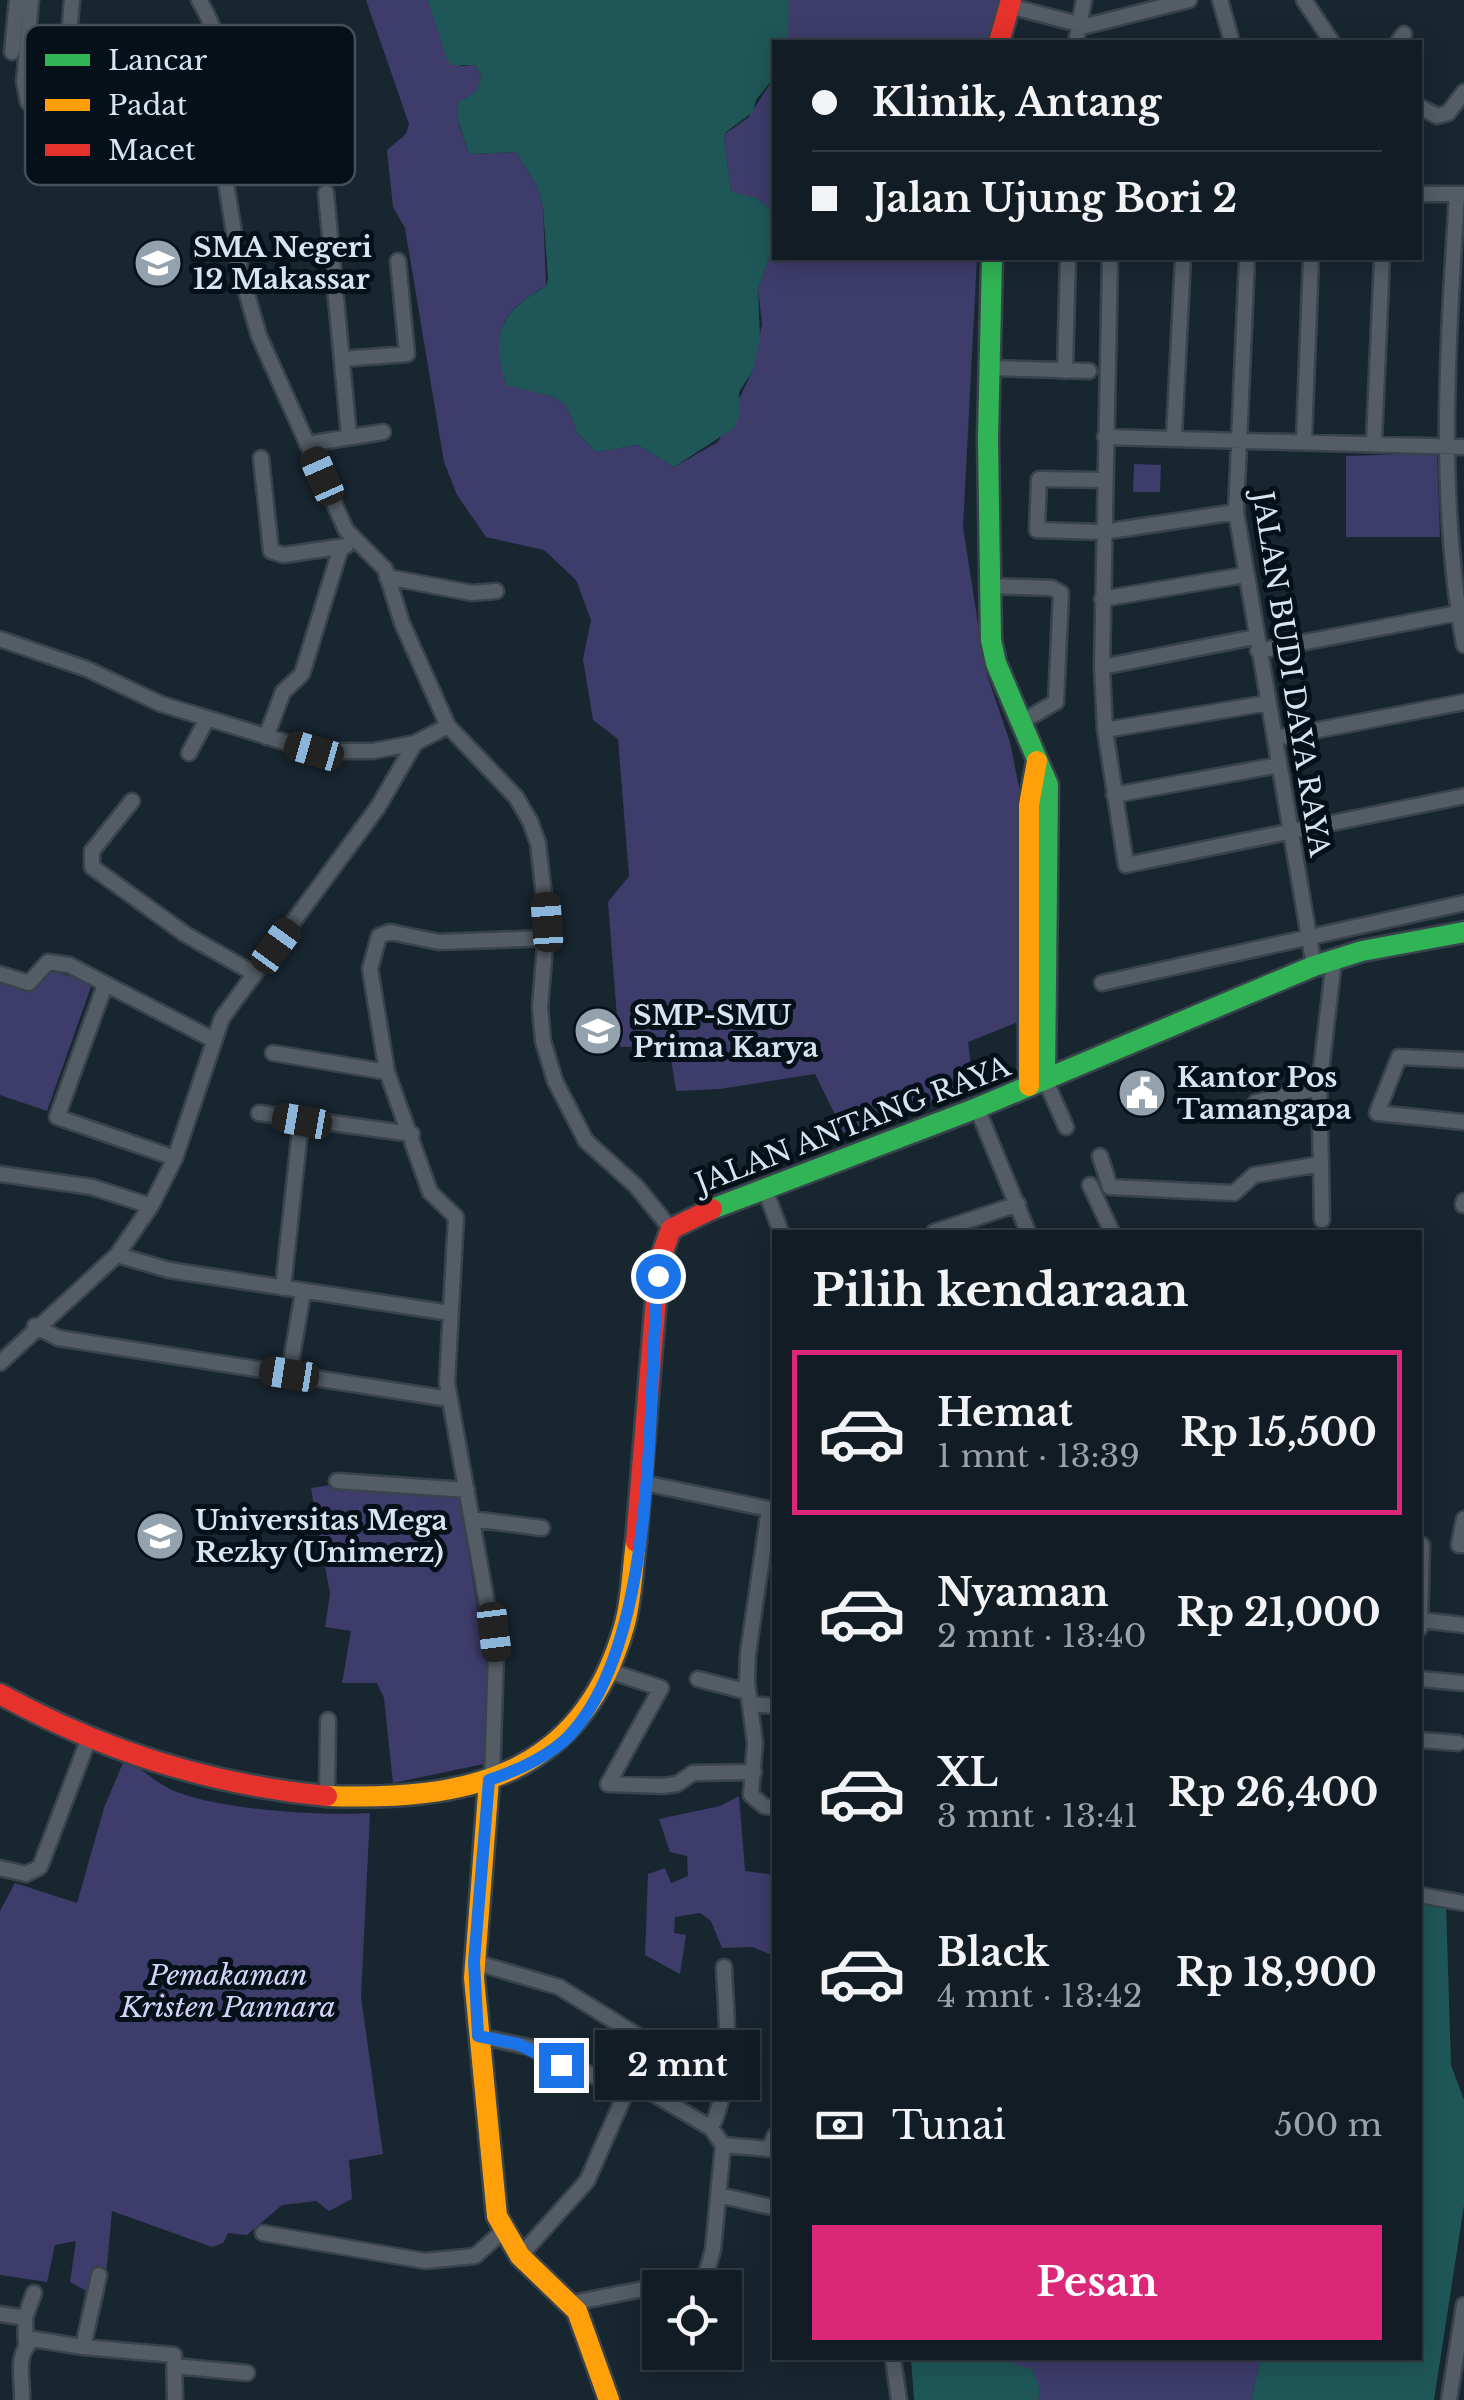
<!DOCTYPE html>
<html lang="id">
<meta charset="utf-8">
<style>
:root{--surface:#121c24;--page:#1f2931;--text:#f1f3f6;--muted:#9ca1a6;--line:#313a41;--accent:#db2777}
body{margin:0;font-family:"Libre Baskerville",serif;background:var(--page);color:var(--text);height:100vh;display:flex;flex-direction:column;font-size:38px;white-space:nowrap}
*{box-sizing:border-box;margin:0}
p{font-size:32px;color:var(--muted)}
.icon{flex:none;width:55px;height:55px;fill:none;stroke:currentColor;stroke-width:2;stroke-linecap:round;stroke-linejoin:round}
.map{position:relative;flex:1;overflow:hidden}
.sheet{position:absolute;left:772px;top:1230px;width:650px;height:1130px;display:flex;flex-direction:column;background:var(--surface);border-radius:0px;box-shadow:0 5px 25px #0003,0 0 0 2px var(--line)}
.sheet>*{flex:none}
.banner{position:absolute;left:772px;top:40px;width:650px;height:220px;border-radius:0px;box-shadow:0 5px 25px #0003,0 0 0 2px var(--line);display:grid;align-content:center;height:220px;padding:0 40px;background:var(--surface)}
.buttons{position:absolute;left:642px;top:2270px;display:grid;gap:20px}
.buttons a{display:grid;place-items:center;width:100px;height:100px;border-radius:0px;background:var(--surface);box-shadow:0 5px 25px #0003,0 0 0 2px var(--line);font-size:50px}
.end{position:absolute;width:45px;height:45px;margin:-22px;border:12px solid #1a73e8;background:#fff;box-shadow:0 0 0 5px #fff}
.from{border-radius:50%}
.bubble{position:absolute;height:70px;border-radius:0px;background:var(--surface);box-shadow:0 5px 25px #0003,0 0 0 2px var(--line);font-size:32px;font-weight:800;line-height:70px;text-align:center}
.car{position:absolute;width:30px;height:60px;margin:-30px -15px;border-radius:12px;box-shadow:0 0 8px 2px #0007;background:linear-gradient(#222 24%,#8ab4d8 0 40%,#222 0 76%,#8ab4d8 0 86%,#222 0)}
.banner b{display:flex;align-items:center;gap:35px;height:95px;font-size:38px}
.banner b+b{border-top:2px solid var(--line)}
.banner i{width:25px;height:25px;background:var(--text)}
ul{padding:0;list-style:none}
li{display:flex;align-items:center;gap:30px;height:165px;margin:0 20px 15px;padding:0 20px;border:5px solid transparent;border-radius:0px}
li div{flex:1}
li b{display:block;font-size:38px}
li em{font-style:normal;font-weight:800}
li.active{border-color:var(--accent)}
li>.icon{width:90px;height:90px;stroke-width:1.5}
h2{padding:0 40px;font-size:45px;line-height:120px}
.pay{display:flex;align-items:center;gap:25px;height:110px;padding:0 40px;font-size:38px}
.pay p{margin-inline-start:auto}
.button{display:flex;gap:20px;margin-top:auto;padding:20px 40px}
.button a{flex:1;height:115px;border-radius:0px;background:var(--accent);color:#fff;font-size:40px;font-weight:800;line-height:115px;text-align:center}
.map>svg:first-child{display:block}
.green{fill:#3e3c6a}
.water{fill:#1f5758}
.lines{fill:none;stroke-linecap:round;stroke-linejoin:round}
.street-casing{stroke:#38434b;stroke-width:19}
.fast-casing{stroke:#38434b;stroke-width:25}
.slow-casing{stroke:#38434b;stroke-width:25}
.jam-casing{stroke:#38434b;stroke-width:25}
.street{stroke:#545d65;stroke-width:14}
.fast{stroke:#30b455;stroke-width:20}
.slow{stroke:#ff9f0a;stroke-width:20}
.jam{stroke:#e5322d;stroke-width:20}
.route{stroke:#1a73e8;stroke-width:12}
.labels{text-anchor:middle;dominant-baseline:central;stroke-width:10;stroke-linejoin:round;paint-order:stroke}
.poi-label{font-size:28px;font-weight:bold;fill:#d6e5f1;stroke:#061018;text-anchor:start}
.street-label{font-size:28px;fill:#d6e5f1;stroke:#061018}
.park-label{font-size:28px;font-style:italic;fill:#d4d4fb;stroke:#061018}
.key{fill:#061018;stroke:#445059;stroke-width:2.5}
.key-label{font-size:28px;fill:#d6e5f1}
</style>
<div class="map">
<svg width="1464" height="2400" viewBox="0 0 1464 2400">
<rect width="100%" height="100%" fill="#182630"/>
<!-- green -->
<path class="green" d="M366,0H428L461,66L475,65L481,75L477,92L458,103V122L469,154L516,152L537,186L543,207L546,286C499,313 491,332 506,384L554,397L566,405L578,434L596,452L638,445L674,467L718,442L752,372L762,324L758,289L775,241V258H977L963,527L985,669L1010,742L1020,792L1018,1022L968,1042L973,1081L968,1086L846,1137L815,1074L720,1089L676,1091L669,1046L621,1047L619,1043L608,902L629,876L618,739L593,720L583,659L591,620L576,580L544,550L486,537L457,495L444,462L405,228L393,207L387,150L406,134L409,124Z
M789,0H1000L989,42H786Z
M775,76V213L756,198L731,193L724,140L726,133L748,118Z
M1437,453L1440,537H1346V456Z
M1134,464L1161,465L1160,492H1133Z
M51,970L92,984L47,1111L0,1095V975L35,989Z
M367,1480L458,1490L488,1674L484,1764L393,1783L384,1698L377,1683H342L351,1631L325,1627L330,1594L311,1488L331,1485L357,1490Z
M125,1758C139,1767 154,1781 170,1789C215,1810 320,1816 370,1813L361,1997L383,2154L349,2160L352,2199L329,2211L316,2201L282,2205L247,2235L228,2233L223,2243L212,2247L112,2211L107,2266L97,2297L70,2282L76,2241L55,2245L47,2282L0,2275V1911L15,1883L77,1903L104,1808Z
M739,1796L745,1871L775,1875V1956L752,1947L722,1948L711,1921L700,1913L675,1917L674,1933L686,1935L680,1974L645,1955L648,1874L665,1868L671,1883L688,1876L687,1856L670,1852L659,1819L720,1806Z
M1012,2358H1261L1251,2400H1038L1040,2390L1010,2363Z"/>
<!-- water -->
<path class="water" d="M428,0H789L788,37L786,42H775V76L756,100L753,112L726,132L724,139L731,192L756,198L775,213V241L758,289L760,339L752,372L739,392L740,415L734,428L674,467L638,445L596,452L578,434L566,405L554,397L506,385C490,332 500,313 546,286L548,279L543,207L537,186L516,152L469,154L458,121V103L477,91L481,75L475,65H452L447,60Z
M1420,1902L1446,1904L1451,2065L1464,2100V2205L1434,2400H1251L1261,2358H1420Z
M911,2358H1012L1011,2363L1032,2369L1040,2390L1038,2400H914Z"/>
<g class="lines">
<!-- street casing -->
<g class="street-casing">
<path id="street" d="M31,0L24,82L28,102L41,109L201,146L222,158L240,270L259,336L346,530L385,569L402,623L448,726L516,797L530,821L538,843L547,922L540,1007L543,1041L555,1081L586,1141L636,1186L671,1229
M72,0L63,107L76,110
M199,0C230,52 230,108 225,167
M1220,0L1232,42
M1304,0L1332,42
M1009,6L1086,26L1189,0
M1076,42L1084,0
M1398,42L1404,34
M68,49L225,73
M12,52L17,0
M1420,107L1437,116L1448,113L1464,92
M178,140L189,67
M326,193L349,436
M1420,194H1463
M1457,194C1448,345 1437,495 1464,645
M1110,258L1102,667L1105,730L1126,865L1464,796
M1247,258L1236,512L1314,966
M342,359L407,354L398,261
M990,368L1089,371
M1065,371L1068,258
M1105,437L1464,447
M1174,437L1183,258
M1304,439L1311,258
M1374,441L1382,258
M307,444L383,432
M261,458L271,551L283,555L346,546
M1103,480L1039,479L1037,530L1103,532L1236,512
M387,577L472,593L496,591
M989,586L1052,588L1061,593L1056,702L1023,721
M1102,599L1245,575
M0,639L87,669L161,704L314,751H373L415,743
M1258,651L1458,613
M1102,667L1255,637
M1105,730L1268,703
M266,737L283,692L302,674L341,547
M1276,738L1464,702
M189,753L207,719
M1114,795L1279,765
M132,801L92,851V867L185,934L255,974
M0,974L29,983L48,962L69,965L214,1040
M1102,983L1464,903
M105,985L57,1117L175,1158
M273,1053L387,1072L430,1192L456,1217L447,1383L496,1654L492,1779
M1464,1060L1399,1057L1377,1113L1464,1122
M387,1072L370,969L379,936L390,932L439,942L547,938
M1045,1079L1066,1127
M1256,1102L1319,1088
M977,1108L1028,1232
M259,1113L412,1134
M1100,1156L1110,1187L1234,1193L1254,1175L1321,1164L1322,1220
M1321,1164L1319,1088L1334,960
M0,1174L92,1187L151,1206
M1090,1185L1112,1232
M764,1187L781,1232
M1463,1205L1464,1201
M934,1232L1018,1204
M117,1255L169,1270L450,1313
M283,1288L301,1121
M35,1326L58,1338L449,1399
M0,1363L117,1255L151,1206L175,1158L222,1018L378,807L415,743L448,726
M289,1374L303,1292
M337,1481L467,1490
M644,1483L769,1509L748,1654L747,1682L755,1743L751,1795L764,1806L775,1808
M472,1519L542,1528
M1464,1519L1459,1545H1464
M1421,1620L1464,1625
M1420,1628L1422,1545
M609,1671L661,1688L608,1784L663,1786L677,1784L693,1773L754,1772
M698,1679L748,1692
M1420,1679L1464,1683
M750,1704L775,1706
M1420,1740L1458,1743
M327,1796L328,1720
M0,1868L26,1874L40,1867L89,1738
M1420,1895L1464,1903
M474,1962L559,1987L648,2042L587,2181L520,2256
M478,2036L529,2047L603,2080L637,2084L711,2128L723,2145L713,2250L705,2277L572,2303
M711,2128C735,2078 726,2021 724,1967
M723,2145L769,2149L775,2135
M719,2195L775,2208
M263,2233L425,2261L475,2256L504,2230
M99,2275L83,2347L174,2355L175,2400
M0,2314L25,2318
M26,2343L25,2318L34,2293
M680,2352L681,2355
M893,2358L899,2400
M175,2366L247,2373
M22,2400C23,2378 14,2356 33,2339L83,2347
M1449,2400L1464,2305"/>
</g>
<!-- fast casing -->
<g class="fast-casing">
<path id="fast" d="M992,258L988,439L991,640L996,663L1048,785L1045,1079
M712,1209L977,1108L1314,966L1362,951L1464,932"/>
</g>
<!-- slow casing -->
<g class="slow-casing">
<path id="slow" d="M1029,1086V805L1037,761
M489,1780L474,1978L497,2216L520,2256L577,2311L609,2400
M327,1796C467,1801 581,1777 624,1627C632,1600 632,1570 636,1542"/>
</g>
<!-- jam casing -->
<g class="jam-casing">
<path id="jam" d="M999,42L1011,0
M636,1542L659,1262L671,1229L712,1209
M0,1694C101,1750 212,1785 327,1796"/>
</g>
<!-- street -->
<use href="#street" class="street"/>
<!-- fast -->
<use href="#fast" class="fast"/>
<!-- slow -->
<use href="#slow" class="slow"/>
<!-- jam -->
<use href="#jam" class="jam"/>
</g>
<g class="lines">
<!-- route -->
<path class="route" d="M561,2065L518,2044L478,2036L474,1962L489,1780C516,1771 549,1756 569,1736C659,1641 647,1403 658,1276"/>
</g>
<!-- icons -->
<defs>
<g id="school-disc" transform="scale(2.5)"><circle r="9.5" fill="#94a2ad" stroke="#061018"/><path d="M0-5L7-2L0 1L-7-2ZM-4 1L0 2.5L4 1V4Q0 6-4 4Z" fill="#fff"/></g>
<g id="civic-disc" transform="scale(2.5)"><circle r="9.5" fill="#94a2ad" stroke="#061018"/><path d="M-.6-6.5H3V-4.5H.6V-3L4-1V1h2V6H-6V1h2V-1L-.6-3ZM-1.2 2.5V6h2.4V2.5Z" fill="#fff"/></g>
<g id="university-disc" transform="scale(2.5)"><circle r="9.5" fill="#94a2ad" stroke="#061018"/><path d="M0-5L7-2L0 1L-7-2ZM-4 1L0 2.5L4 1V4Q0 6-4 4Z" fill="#fff"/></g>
</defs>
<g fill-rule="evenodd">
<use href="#school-disc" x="158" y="263"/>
<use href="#school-disc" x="598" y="1031"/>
<use href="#civic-disc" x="1142" y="1093"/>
<use href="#university-disc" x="160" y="1536"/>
</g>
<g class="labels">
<!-- poi labels -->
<g class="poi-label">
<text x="193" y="247">SMA Negeri<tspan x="193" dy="32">12 Makassar</tspan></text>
<text x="633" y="1015">SMP-SMU<tspan x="633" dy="32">Prima Karya</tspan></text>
<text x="1177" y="1077">Kantor Pos<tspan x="1177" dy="32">Tamangapa</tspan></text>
<text x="195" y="1520">Universitas Mega<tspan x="195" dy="32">Rezky (Unimerz)</tspan></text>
</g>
<!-- street labels -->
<g class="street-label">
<text transform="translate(1291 674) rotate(81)">JALAN BUDI DAYA RAYA</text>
<text transform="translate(853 1125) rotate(-21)">JALAN ANTANG RAYA</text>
</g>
<!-- park labels -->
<g class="park-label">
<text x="228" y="1975">Pemakaman<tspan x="228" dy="32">Kristen Pannara</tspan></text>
</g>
</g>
<!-- legend -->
<rect x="25" y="25" width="330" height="160" rx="15" class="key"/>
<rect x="45" y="54" width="45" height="12" fill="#30b455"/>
<rect x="45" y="99" width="45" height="12" fill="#ff9f0a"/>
<rect x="45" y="144" width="45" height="12" fill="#e5322d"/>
<g class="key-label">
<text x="108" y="70">Lancar</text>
<text x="108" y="115">Padat</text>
<text x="108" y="160">Macet</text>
</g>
</svg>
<div class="buttons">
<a><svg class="icon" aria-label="locate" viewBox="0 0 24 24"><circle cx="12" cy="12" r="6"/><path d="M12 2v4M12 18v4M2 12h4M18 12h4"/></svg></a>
</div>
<i class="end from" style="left:658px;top:1276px"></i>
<i class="end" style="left:561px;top:2065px"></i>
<div class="bubble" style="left:595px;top:2030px;width:165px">2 mnt</div>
<i class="car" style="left:322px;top:476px;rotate:336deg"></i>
<i class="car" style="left:314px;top:751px;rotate:286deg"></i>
<i class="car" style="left:547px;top:922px;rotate:356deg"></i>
<i class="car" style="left:276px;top:946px;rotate:36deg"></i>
<i class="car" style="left:302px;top:1121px;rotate:280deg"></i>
<i class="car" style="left:289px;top:1374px;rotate:279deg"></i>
<i class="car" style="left:494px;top:1632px;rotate:173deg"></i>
<div class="banner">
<b><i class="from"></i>Klinik, Antang</b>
<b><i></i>Jalan Ujung Bori 2</b>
</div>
<section class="sheet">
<h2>Pilih kendaraan</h2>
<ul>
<li class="active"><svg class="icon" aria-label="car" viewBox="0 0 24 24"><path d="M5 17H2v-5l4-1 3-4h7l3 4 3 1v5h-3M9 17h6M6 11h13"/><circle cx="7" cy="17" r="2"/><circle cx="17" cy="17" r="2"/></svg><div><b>Hemat</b><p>1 mnt · 13:39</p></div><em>Rp 15,500</em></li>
<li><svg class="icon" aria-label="car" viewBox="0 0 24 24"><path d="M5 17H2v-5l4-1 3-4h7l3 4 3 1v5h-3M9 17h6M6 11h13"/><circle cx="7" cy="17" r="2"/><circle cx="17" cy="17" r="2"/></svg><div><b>Nyaman</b><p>2 mnt · 13:40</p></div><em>Rp 21,000</em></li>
<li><svg class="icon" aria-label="car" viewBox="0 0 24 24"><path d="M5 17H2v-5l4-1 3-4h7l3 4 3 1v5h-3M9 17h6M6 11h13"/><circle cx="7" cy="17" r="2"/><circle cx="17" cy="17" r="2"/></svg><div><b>XL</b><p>3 mnt · 13:41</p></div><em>Rp 26,400</em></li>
<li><svg class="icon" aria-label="car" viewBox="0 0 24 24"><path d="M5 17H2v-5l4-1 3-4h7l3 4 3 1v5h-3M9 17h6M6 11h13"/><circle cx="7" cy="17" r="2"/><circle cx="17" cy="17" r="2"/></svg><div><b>Black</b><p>4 mnt · 13:42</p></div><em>Rp 18,900</em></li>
</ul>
<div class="pay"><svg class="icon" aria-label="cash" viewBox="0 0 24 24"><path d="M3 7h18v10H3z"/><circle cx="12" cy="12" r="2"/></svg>Tunai<p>500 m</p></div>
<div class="button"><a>Pesan</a></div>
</section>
</div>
